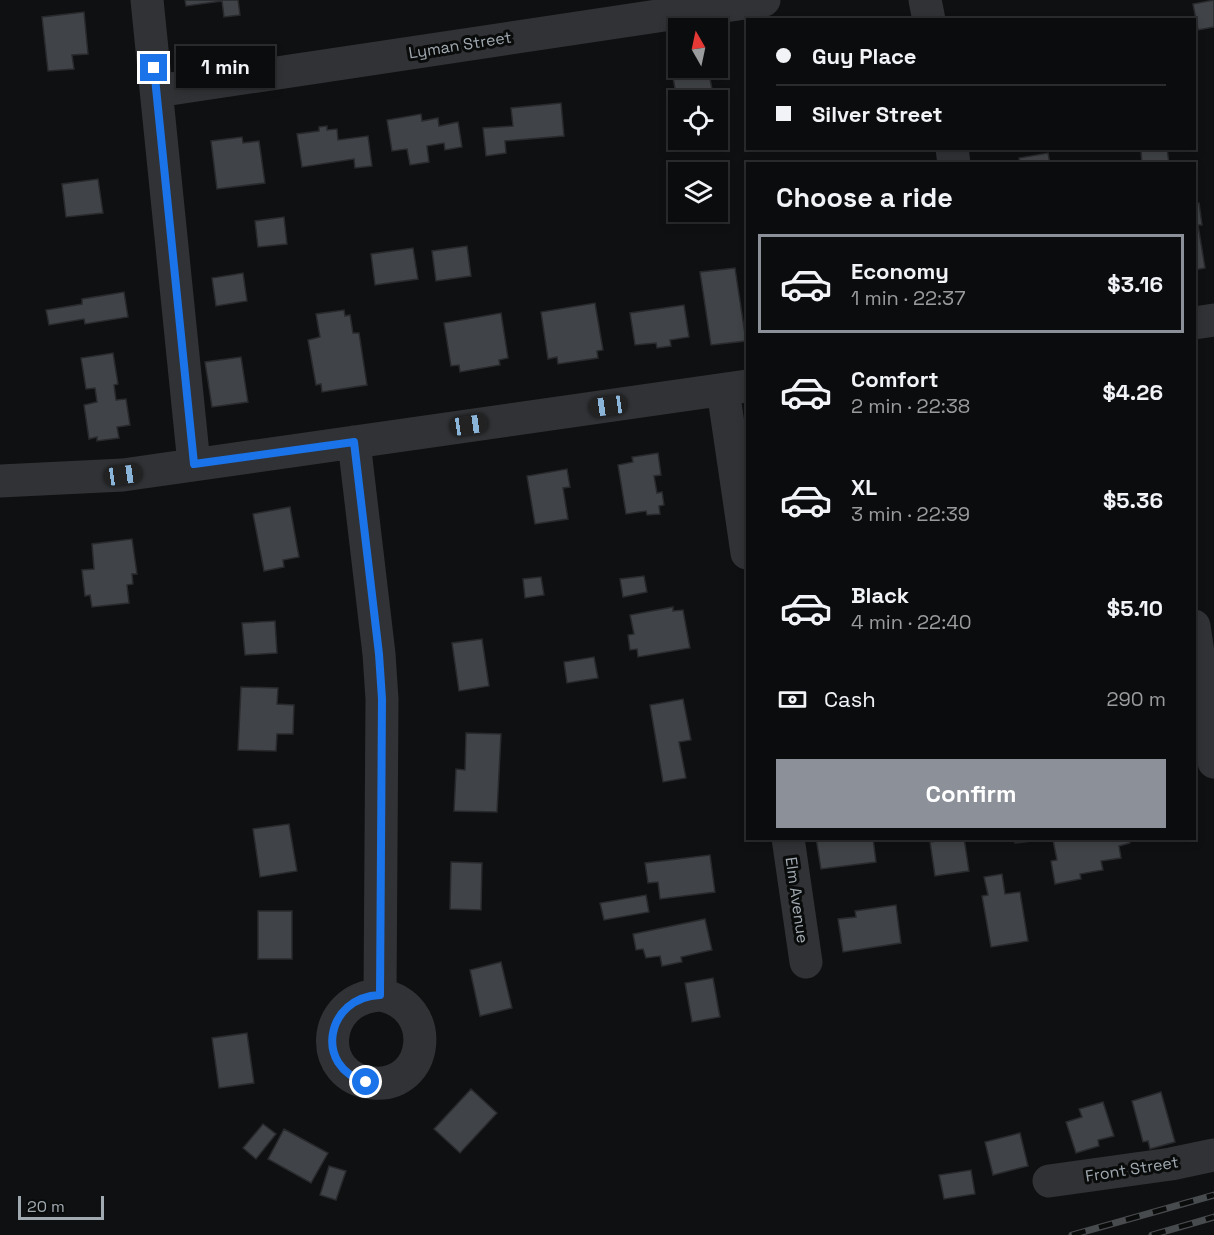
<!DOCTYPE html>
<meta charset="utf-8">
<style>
:root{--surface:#0b0c0d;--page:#191a1b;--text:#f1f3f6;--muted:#9a9b9d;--line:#2b2c2e;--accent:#8c9099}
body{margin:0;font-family:"Space Grotesk",sans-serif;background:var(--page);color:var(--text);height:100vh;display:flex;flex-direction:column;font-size:22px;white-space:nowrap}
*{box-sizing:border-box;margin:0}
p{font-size:20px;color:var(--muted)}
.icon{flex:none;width:33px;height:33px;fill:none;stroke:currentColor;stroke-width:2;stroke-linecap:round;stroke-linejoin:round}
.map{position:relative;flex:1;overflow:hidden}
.sheet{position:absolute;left:746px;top:162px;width:450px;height:678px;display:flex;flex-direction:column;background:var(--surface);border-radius:0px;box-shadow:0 3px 9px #0003,0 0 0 2px var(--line)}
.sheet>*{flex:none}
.hud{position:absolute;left:746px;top:18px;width:450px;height:132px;border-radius:0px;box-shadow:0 3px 9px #0003,0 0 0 2px var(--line);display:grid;align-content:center;height:132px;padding:0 30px;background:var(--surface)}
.needle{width:39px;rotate:351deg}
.buttons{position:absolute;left:668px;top:18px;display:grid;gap:12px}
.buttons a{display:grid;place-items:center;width:60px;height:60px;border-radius:0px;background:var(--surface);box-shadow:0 3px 9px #0003,0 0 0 2px var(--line);font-size:30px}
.scale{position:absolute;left:18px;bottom:15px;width:86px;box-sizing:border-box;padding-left:6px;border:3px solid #a1aab1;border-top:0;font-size:16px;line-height:21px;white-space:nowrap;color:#a1aab1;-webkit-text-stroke:4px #0a0b0b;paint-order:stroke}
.end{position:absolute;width:27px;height:27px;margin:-14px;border:8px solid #1a73e8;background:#fff;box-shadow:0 0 0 3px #fff}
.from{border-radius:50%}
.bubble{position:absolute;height:42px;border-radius:0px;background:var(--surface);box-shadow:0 3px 9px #0003,0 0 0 2px var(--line);font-size:20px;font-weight:700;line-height:42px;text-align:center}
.car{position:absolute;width:18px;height:36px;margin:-18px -9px;border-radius:8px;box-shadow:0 0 4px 2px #0007;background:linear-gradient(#222 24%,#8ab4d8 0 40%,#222 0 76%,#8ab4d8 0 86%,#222 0)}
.hud b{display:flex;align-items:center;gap:21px;height:57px;font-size:22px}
.hud b+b{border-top:2px solid var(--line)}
.hud i{width:15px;height:15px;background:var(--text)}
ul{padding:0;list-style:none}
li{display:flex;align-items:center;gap:18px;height:99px;margin:0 12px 9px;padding:0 18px;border:3px solid transparent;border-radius:0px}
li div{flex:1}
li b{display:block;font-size:22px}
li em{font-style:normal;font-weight:700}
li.current{border-color:var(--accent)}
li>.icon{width:54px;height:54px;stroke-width:1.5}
h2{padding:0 30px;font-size:27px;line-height:72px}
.pay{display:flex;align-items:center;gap:15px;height:66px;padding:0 30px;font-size:22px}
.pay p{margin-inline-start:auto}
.action{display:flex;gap:12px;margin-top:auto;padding:12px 30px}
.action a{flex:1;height:69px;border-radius:0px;background:var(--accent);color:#fff;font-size:24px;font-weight:700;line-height:69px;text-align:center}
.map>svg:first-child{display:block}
.building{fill:#404347;stroke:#292a2d;stroke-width:1.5}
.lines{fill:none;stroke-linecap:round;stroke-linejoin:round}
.minor{stroke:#313235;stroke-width:33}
.rail-casing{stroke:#484b4e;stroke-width:7}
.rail{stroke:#0a0b0b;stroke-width:4.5;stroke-dasharray:14;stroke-linecap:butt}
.route{stroke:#1a73e8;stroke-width:8}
.labels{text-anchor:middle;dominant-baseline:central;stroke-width:6;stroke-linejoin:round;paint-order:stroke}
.street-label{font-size:16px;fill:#a1aab1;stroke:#0a0b0b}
</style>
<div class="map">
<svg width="1214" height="1235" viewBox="0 0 1214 1235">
<rect width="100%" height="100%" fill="#0f1011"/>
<!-- building -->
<path class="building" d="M185,0H238L240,15L224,17L222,1L186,6Z
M1214,0V27L1198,30L1193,4Z
M84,12L88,54L72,55L74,69L48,71L42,17Z
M694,68H708L714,100H678V105L672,72Z
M561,103L564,136L505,141L506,153L486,156L483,128L513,126L511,108Z
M421,114L422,121L438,118L439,126L458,122L462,147L445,150L444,143L427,146L429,162L410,165L407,149L392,151L387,120Z
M327,126V130L337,129L338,140L368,136L372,166L355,168L354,159L302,167L297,134L319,131V127Z
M242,137L243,143L259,141L265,183L217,189L211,141Z
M1157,148H1167L1169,164H1142L1141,151Z
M1048,153L1050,164H1020L1019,158Z
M98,179L103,213L66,217L62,184Z
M1194,203H1199L1202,225H1198L1205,268L1194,270Z
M284,217L287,244L258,247L255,221Z
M467,246L471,276L436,281L432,251Z
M413,248L418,279L375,285L371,254Z
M735,268L746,341L711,345L700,272Z
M243,273L247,301L216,306L212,278Z
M124,292L128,317L85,324L84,319L49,325L46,310L82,304V299Z
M595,303L603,350L597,351L598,358L558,364L557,357L548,359L541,312Z
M684,305L689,337L670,340L671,346L657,348L656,343L635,345L630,313Z
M344,310L345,316L350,315L353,333H359L367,385L322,392L321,384L316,385L308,340L320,337L316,314Z
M501,313L508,358L499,360L500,365L460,372L459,365L451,366L444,323Z
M113,353L118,384L114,385L116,400L126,399L130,425L117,427L119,438L97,441V437L89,439L84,405L97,402L95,388L86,389L81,358Z
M241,357L248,402L212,407L205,362Z
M658,453L661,475L654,476L657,493L662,492L664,505L659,506L660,514L647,515L646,511L626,514L618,465L633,462L632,457Z
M567,469L570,487L563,488L568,519L535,524L527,476Z
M290,507L299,557L283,560L284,567L264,571L253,514Z
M132,539L137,574H132L133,584L127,585L129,603L92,607L90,595L85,596L82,570L94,569L92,544Z
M644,576L647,592L623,597L620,579Z
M541,577L544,595L525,598L523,579Z
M673,607V611L683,610L690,648L638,657L637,649L630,650L628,635L634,634L630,615Z
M275,621L277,653L245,655L242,623Z
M482,639L489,686L459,691L452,643Z
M594,657L598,678L567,683L564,662Z
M241,687L278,688L277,704L294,705L293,734H277L276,751L238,750Z
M683,699L691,740L679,742L686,778L663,782L650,705Z
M466,733L501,734L497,812L454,811L456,769L465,770Z
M289,824L297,871L260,877L253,829Z
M816,838H873L876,862L821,869Z
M957,838H964L969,871L935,876L930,842Z
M1014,838H1039V840L1015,843Z
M1060,838H1129L1130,843L1119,846L1121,858L1101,861L1103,870L1080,874L1081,879L1055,884L1051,861L1057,860L1053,840Z
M710,855L715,892L660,899L658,882L648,883L645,863Z
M451,862L482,863L481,910L450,909Z
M1002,874L1005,894L1020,892L1028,941L991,947L982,896L988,895L984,877Z
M646,895L649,912L604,920L600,903Z
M896,905L901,943L843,952L838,919L856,917L855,911Z
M258,911H292V959H258Z
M705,919L712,950L681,957L682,962L662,966L660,956L646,958L643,949L636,950L633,934Z
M501,962L512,1008L480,1016L470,970Z
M713,978L720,1017L692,1022L685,983Z
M247,1033L254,1083L219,1088L212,1038Z
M471,1089L497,1113L460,1153L434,1129Z
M1161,1092L1175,1142L1150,1149L1148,1141L1143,1142L1132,1101Z
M1103,1102L1114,1136L1098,1140L1099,1146L1076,1153L1066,1122L1082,1117L1079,1109Z
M263,1124L276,1134L256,1159L243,1148Z
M284,1129L328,1153L311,1183L268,1159Z
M1020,1133L1028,1166L993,1175L985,1142Z
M329,1166L346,1171L336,1200L320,1195Z
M971,1170L975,1194L944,1199L939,1175Z"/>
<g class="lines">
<!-- minor -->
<path class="minor" d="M147,0L194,464
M925,0L929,20
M157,91L764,0
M952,148L954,164
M1194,323L1214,320
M723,390L747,553
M354,442L379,654L382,699L380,995C320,998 316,1078 373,1083C429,1088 439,1005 380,995
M0,481L123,475L747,386
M1194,626L1214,762
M788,838L806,962
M1049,1181L1171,1164L1214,1155"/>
<!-- rail casing -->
<g class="rail-casing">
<path id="rail" d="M1072,1235L1214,1195
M1152,1235L1214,1217"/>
</g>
<!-- rail -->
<use href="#rail" class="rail"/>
</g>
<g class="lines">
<!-- route -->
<path class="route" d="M154,68L194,464L354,442L379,654L382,699L380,995C326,997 313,1067 366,1082"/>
</g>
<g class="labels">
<!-- street labels -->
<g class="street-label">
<text transform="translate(460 45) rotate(-9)">Lyman Street</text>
<text transform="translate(797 900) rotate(82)">Elm Avenue</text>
<text transform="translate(1132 1169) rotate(-9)">Front Street</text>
</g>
</g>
</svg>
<div class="buttons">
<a><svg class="needle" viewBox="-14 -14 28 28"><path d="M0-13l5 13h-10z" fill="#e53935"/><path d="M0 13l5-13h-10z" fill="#9a9b9d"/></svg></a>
<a><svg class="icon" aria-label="locate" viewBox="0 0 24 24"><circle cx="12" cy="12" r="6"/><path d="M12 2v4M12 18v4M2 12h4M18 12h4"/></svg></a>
<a><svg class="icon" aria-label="layers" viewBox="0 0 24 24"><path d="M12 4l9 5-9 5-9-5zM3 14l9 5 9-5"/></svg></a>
</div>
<div class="scale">20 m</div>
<i class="end from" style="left:366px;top:1082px"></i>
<i class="end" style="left:154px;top:68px"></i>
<div class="bubble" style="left:176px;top:46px;width:99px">1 min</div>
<i class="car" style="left:608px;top:406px;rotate:262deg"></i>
<i class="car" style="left:469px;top:425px;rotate:82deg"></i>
<i class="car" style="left:123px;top:475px;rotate:82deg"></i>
<div class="hud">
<b><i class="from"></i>Guy Place</b>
<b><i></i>Silver Street</b>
</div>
<section class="sheet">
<h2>Choose a ride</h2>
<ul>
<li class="current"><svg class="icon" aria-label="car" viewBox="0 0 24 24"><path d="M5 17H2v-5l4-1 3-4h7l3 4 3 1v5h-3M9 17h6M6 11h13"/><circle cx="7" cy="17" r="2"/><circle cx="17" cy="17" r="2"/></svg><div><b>Economy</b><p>1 min · 22:37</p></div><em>$3.16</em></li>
<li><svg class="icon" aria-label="car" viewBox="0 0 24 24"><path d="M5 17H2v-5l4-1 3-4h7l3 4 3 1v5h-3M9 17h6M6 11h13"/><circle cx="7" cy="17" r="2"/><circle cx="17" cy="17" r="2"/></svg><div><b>Comfort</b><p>2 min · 22:38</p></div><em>$4.26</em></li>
<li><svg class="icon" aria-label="car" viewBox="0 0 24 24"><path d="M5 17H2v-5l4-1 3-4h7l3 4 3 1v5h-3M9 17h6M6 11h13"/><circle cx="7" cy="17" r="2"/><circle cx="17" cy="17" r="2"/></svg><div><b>XL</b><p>3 min · 22:39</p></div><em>$5.36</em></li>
<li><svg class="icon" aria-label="car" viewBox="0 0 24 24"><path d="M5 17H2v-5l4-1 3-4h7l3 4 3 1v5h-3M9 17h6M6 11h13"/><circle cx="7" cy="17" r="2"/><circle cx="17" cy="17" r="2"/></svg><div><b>Black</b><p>4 min · 22:40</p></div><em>$5.10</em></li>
</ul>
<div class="pay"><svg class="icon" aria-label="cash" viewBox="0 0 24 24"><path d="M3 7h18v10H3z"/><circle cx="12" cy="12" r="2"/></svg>Cash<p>290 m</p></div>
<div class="action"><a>Confirm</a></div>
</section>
</div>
